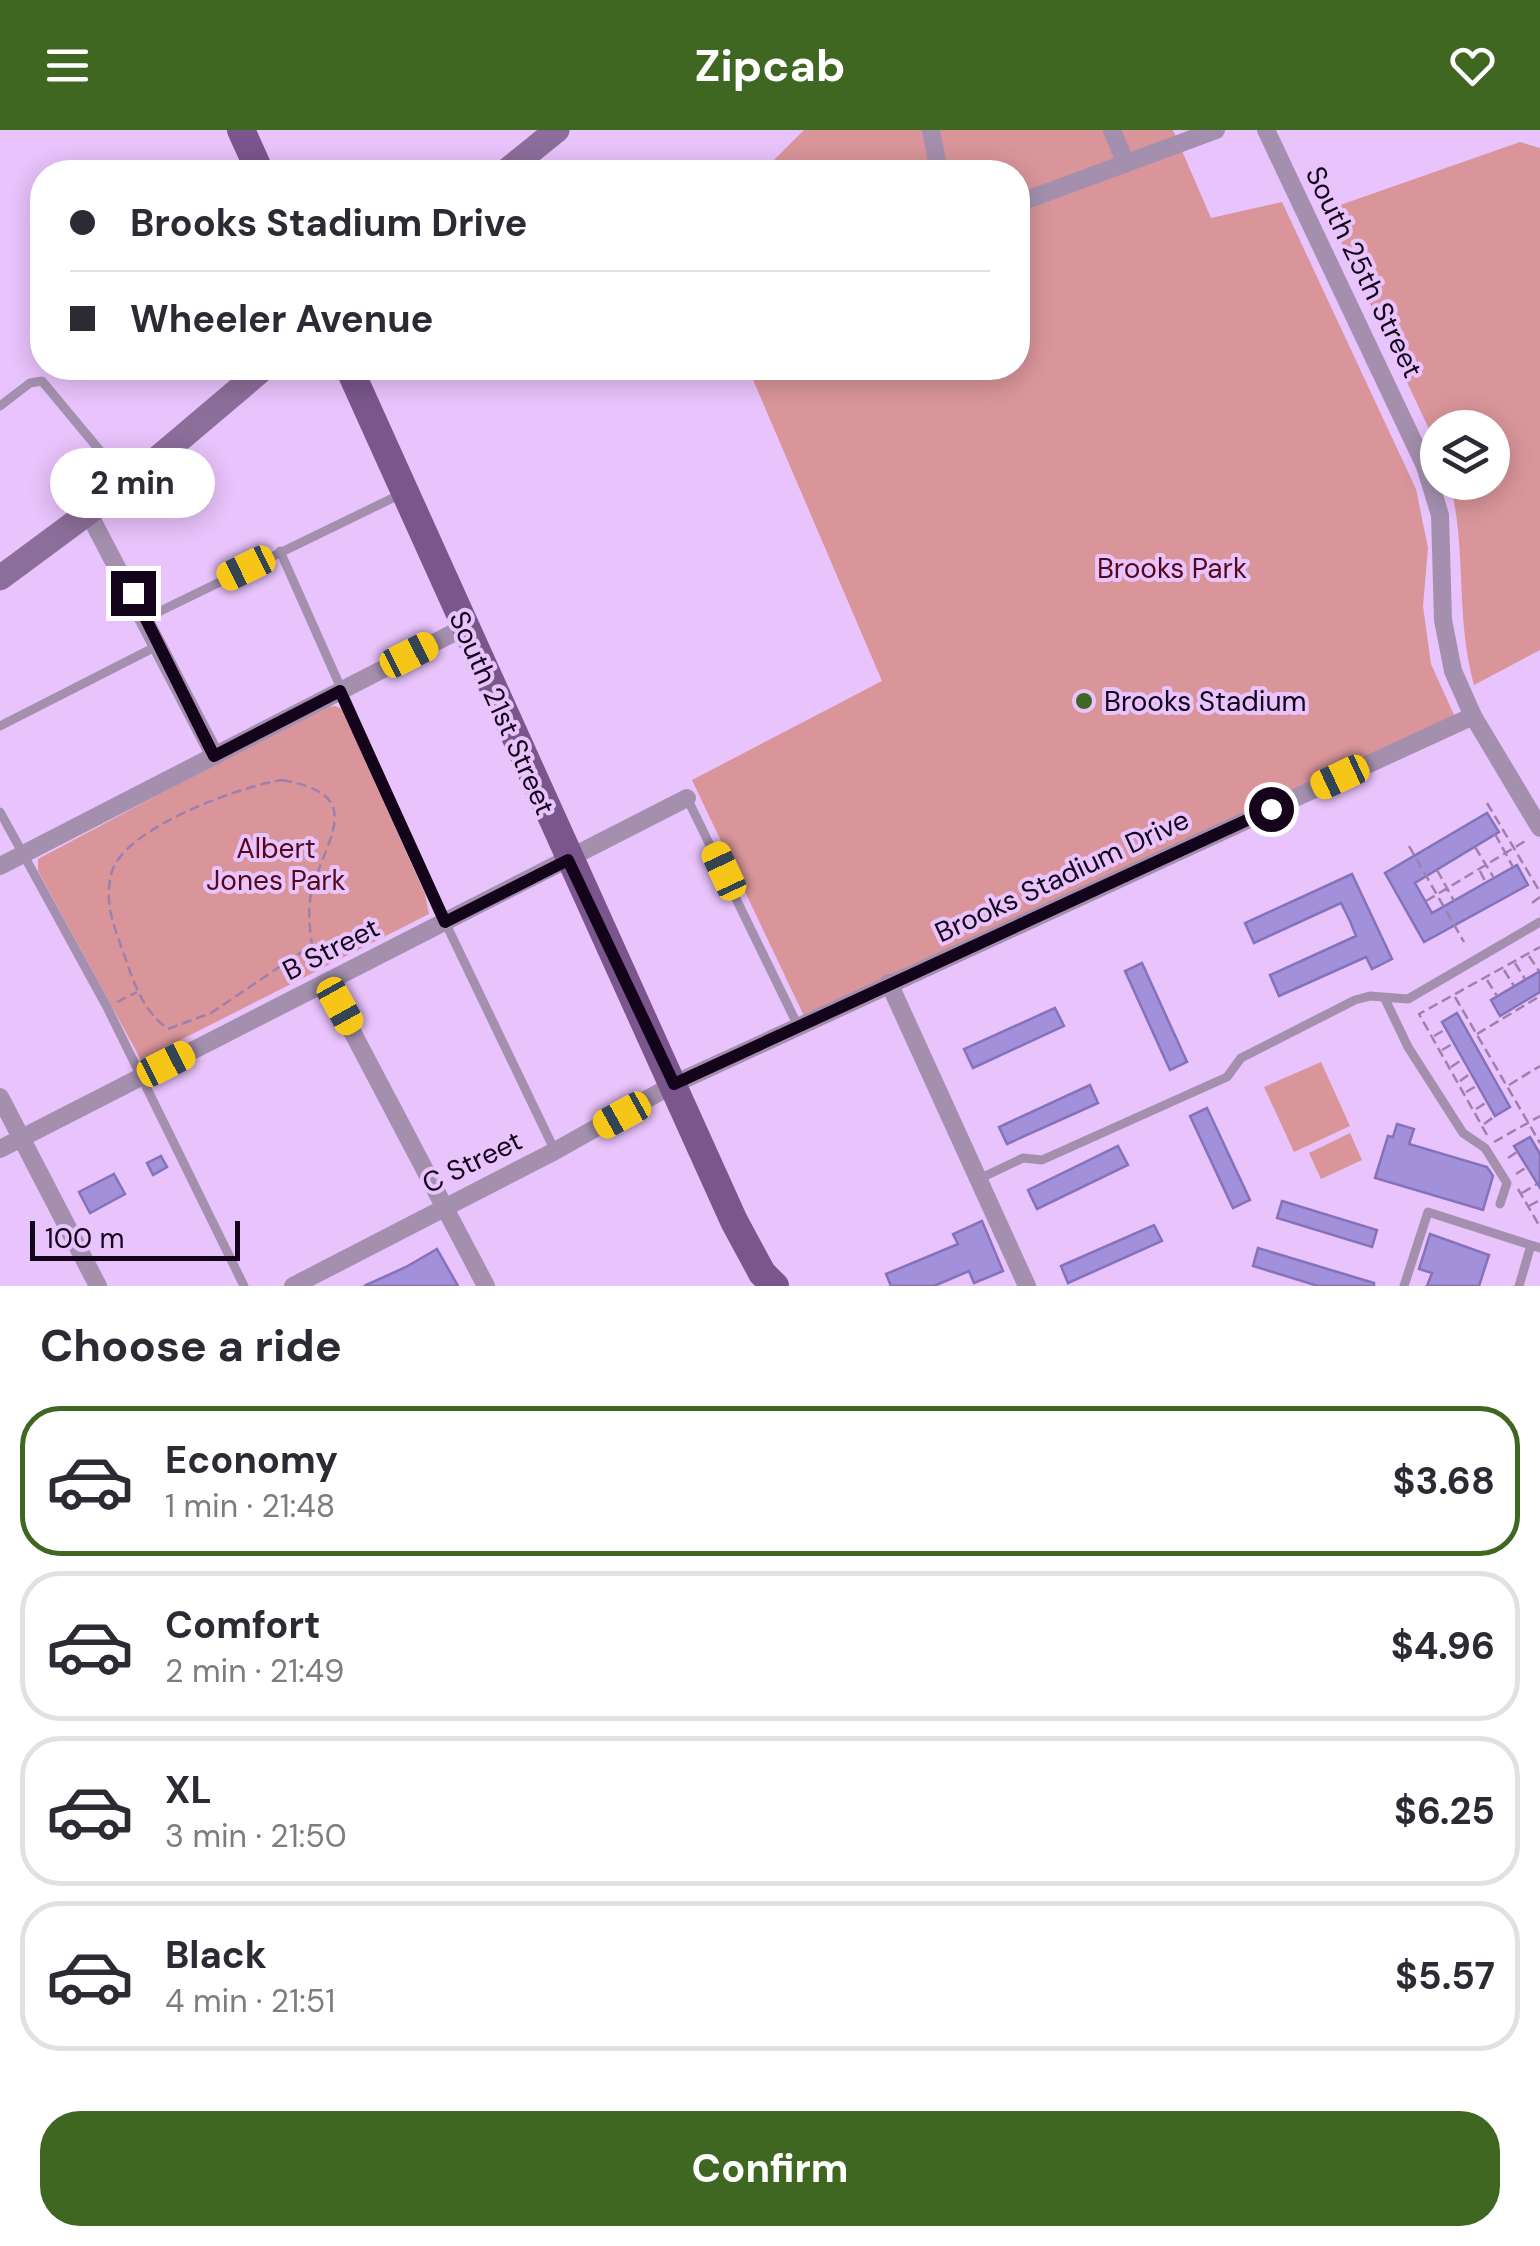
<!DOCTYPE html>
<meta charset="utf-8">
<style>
:root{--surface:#fff;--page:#f2f2f3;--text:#2b2b33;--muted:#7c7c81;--line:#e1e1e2;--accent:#3f6722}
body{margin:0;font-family:"DM Sans",sans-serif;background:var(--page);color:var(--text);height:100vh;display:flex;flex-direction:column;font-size:38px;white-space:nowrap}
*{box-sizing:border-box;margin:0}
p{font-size:32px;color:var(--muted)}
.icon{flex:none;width:55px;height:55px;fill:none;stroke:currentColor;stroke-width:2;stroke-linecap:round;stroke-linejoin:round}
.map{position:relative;height:1156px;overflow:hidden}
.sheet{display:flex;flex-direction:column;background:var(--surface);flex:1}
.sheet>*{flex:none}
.top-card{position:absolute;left:30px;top:30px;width:1000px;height:220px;border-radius:40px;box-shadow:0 5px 25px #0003;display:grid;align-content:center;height:220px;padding:0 40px;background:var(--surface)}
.buttons{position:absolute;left:1420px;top:280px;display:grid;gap:20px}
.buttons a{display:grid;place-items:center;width:90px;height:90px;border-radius:50%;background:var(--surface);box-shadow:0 5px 25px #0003;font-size:50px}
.scale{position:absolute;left:30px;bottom:25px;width:210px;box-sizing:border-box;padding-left:10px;border:5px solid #13041b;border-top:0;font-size:28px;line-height:35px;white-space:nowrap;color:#13041b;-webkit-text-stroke:8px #e9c3fc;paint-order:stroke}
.end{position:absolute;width:45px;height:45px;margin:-22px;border:12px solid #13041b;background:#fff;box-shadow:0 0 0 5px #fff}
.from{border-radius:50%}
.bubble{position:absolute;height:70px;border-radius:35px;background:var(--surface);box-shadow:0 5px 25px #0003;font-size:32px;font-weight:700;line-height:70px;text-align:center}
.car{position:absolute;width:30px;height:60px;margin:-30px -15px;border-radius:12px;box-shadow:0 0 8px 2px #0007;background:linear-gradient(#f5c518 24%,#345 0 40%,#f5c518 0 76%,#345 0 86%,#f5c518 0)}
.top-card b{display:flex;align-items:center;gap:35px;height:95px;font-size:38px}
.top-card b+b{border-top:2px solid var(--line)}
.top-card i{width:25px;height:25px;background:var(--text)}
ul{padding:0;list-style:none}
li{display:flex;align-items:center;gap:30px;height:150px;margin:0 20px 15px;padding:0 20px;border:5px solid var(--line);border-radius:40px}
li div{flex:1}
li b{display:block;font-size:38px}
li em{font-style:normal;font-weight:700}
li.selected{border-color:var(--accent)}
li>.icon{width:90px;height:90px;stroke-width:1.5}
h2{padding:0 40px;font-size:45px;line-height:120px}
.primary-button{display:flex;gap:20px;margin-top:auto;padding:20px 40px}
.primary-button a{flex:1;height:115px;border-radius:40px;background:var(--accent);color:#fff;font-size:40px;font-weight:700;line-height:115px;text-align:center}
header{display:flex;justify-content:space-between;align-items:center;height:130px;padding:0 40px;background:var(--accent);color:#fff;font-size:45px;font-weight:700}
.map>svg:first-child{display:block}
.green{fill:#d9959a}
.building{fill:#a290db;stroke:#8472ba;stroke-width:2.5}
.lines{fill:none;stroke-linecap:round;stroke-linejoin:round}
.path{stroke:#9e80ad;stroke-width:2.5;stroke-dasharray:10 5;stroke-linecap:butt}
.lane{stroke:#a490ae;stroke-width:9}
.street{stroke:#a490ae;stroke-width:18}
.secondary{stroke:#8c6e9a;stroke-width:25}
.primary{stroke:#7a568c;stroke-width:28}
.route{stroke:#13041b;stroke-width:12}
.poi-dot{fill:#3f6722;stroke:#e9c3fc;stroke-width:4}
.labels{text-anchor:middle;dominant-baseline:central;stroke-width:8;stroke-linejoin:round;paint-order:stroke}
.street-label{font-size:28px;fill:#13041b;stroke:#e9c3fc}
.park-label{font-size:28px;fill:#55081b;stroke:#e9c3fc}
.poi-label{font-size:28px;fill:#13041b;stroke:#e9c3fc;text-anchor:start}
</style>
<header><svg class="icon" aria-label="menu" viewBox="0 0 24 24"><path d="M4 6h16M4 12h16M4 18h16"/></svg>Zipcab<svg class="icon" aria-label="heart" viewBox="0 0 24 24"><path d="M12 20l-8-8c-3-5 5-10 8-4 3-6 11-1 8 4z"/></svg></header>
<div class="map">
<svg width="1540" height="1156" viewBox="0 0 1540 1156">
<rect width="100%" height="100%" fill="#e9c3fc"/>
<!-- green -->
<path class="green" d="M804,0H1173L1211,88L1282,72L1416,359L1428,418L1423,476L1431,534L1455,587L804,886L692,650L882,551L748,238H1018V42H762Z
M1520,12L1540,18V520L1474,555C1455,485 1467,420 1450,353L1492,352V298H1438L1437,316L1326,80Z
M335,576L342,579L425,764L429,784L141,930L38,741V729L321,578Z
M1321,932L1350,996L1294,1022L1264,957Z
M1350,1003L1362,1030L1321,1049L1309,1023Z"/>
<!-- building -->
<path class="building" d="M1487,683L1499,702L1415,753L1432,783L1517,735L1528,755L1424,812L1385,743Z
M1352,744L1392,829L1372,839L1366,827L1279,866L1270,845L1356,806L1350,791L1341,773L1254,813L1245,793Z
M1142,833L1187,932L1170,940L1125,841Z
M1540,841V862L1500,886L1491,870Z
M1055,878L1064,896L973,938L964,919Z
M1457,883L1510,977L1495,986L1442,892Z
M1090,955L1098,973L1007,1014L999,997Z
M1207,978L1250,1070L1233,1078L1190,986Z
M1397,994L1414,999L1409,1014L1487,1037L1493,1046L1483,1080L1375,1048L1388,1006L1393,1007Z
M1530,1007L1540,1024V1058L1514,1016Z
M1118,1016L1128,1035L1037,1079L1028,1060Z
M161,1026L167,1037L153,1045L147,1033Z
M114,1044L125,1064L90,1083L79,1062Z
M1282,1071L1377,1100L1372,1117L1277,1088Z
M982,1091L1003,1141L974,1153L969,1141L934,1156H891L886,1144L958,1114L953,1104Z
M1154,1095L1162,1111L1068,1153L1061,1136Z
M1430,1104L1489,1125L1479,1156H1427L1432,1143L1419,1139Z
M1258,1118L1374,1153V1156H1318L1253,1136Z
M437,1119L458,1156H364L406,1137Z"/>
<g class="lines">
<!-- path -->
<path class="path" d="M282,650C364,664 330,703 314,753C307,773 309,794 312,815L211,883L168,899C144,882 134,854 125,827C115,799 104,775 111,745C120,699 241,656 282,650Z
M1487,673L1540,762
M1495,704L1513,737
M1409,716L1464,812
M1475,717L1494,748
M1437,740L1454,771
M1480,741L1486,753
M1426,771L1527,710
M1532,773L1540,767
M1529,826L1539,841
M1515,833L1525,849
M1504,840L1514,856
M1487,850L1497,866
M1455,867L1540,1013
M117,872L137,862
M1477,904L1540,866
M1434,906L1446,899
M1442,920L1454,913
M1451,937L1463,929
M1460,951L1471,943
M1509,955L1540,936
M1466,962L1478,955
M1476,979L1487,972
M1484,994L1495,986
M1487,1005L1419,884L1540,817
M1494,1012L1540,986
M1508,1028L1517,1022
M1516,1044L1527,1037
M1518,1059L1540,1097
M1522,1063L1537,1054
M1529,1076L1540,1070"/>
<!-- lane -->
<path class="lane" d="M0,276L30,253L42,251L126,352
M280,421L445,792L555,1021
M146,488L401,364
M0,596L157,516
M687,668L798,896
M0,682L107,877L244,1156
M1385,869L1408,917L1463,1003L1485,1018L1507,1053L1500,1074
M979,1049L1023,1028L1042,1030L1227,947L1241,928L1355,870L1370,866L1408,869L1540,792
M1404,1156L1428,1082L1540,1118
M1519,1156L1531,1115"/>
<!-- street -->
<path class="street" d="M931,0L939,42
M1112,0L1126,34
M1266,0L1425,336L1440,385L1443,490L1453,541L1473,586L1540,698
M1018,73L1216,0
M89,384L215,626
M0,736L463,498
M326,852L486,1156
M889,853L1027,1156
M0,967L98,1156
M0,1019L687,668
M293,1156L555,1021L674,954L1473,586"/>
<!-- secondary -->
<path class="secondary" d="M505,42L557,0
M0,448L127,354L264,238"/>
<!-- primary -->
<path class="primary" d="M241,0L260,42
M349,238L734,1091L762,1143L775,1156"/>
</g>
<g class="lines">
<!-- route -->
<path class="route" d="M133,463L214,626L340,561L445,792L568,730L674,954L1271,679"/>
</g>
<!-- markers -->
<circle class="poi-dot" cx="1084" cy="571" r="10"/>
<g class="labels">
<!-- street labels -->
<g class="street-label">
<text transform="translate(1364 142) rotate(64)">South 25th Street</text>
<text transform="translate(502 583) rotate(66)">South 21st Street</text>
<text transform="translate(1062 746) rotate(-25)">Brooks Stadium Drive</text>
<text transform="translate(331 819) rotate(-27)">B Street</text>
<text transform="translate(472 1032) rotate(-26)">C Street</text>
</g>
<!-- park labels -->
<g class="park-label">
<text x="1172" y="438">Brooks Park</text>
<text x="276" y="718">Albert<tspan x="276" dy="32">Jones Park</tspan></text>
</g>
<!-- poi labels -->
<g class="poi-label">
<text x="1104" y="571">Brooks Stadium</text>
</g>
</g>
</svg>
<div class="buttons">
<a><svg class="icon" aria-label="layers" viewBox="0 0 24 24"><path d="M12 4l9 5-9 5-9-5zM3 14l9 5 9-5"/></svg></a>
</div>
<div class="scale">100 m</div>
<i class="end from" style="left:1271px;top:679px"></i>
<i class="end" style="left:133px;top:463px"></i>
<div class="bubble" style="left:50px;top:318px;width:165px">2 min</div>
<i class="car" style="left:246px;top:438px;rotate:244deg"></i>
<i class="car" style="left:409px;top:525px;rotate:63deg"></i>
<i class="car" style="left:1340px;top:647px;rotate:245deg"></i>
<i class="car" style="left:724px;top:741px;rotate:335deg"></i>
<i class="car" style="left:340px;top:876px;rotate:151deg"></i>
<i class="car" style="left:166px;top:934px;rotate:63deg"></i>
<i class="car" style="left:622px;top:985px;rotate:241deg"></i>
<div class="top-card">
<b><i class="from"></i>Brooks Stadium Drive</b>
<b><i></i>Wheeler Avenue</b>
</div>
</div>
<section class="sheet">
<h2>Choose a ride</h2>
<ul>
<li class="selected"><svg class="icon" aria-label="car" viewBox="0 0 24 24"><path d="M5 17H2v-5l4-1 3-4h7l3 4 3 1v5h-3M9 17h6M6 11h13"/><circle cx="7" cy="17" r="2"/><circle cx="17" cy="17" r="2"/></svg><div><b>Economy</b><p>1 min · 21:48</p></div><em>$3.68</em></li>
<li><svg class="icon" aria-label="car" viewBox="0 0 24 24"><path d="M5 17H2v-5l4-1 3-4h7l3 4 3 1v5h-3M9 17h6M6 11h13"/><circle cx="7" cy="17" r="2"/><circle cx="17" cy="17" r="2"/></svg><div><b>Comfort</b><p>2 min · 21:49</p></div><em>$4.96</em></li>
<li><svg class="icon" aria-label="car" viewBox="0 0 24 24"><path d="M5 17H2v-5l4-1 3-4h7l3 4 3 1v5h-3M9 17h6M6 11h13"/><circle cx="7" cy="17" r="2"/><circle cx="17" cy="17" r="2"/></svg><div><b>XL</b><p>3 min · 21:50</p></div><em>$6.25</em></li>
<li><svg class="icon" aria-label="car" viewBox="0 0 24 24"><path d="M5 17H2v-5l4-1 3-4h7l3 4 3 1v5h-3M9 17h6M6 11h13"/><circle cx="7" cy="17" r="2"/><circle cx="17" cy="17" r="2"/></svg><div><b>Black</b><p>4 min · 21:51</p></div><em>$5.57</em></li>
</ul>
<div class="primary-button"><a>Confirm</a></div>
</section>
